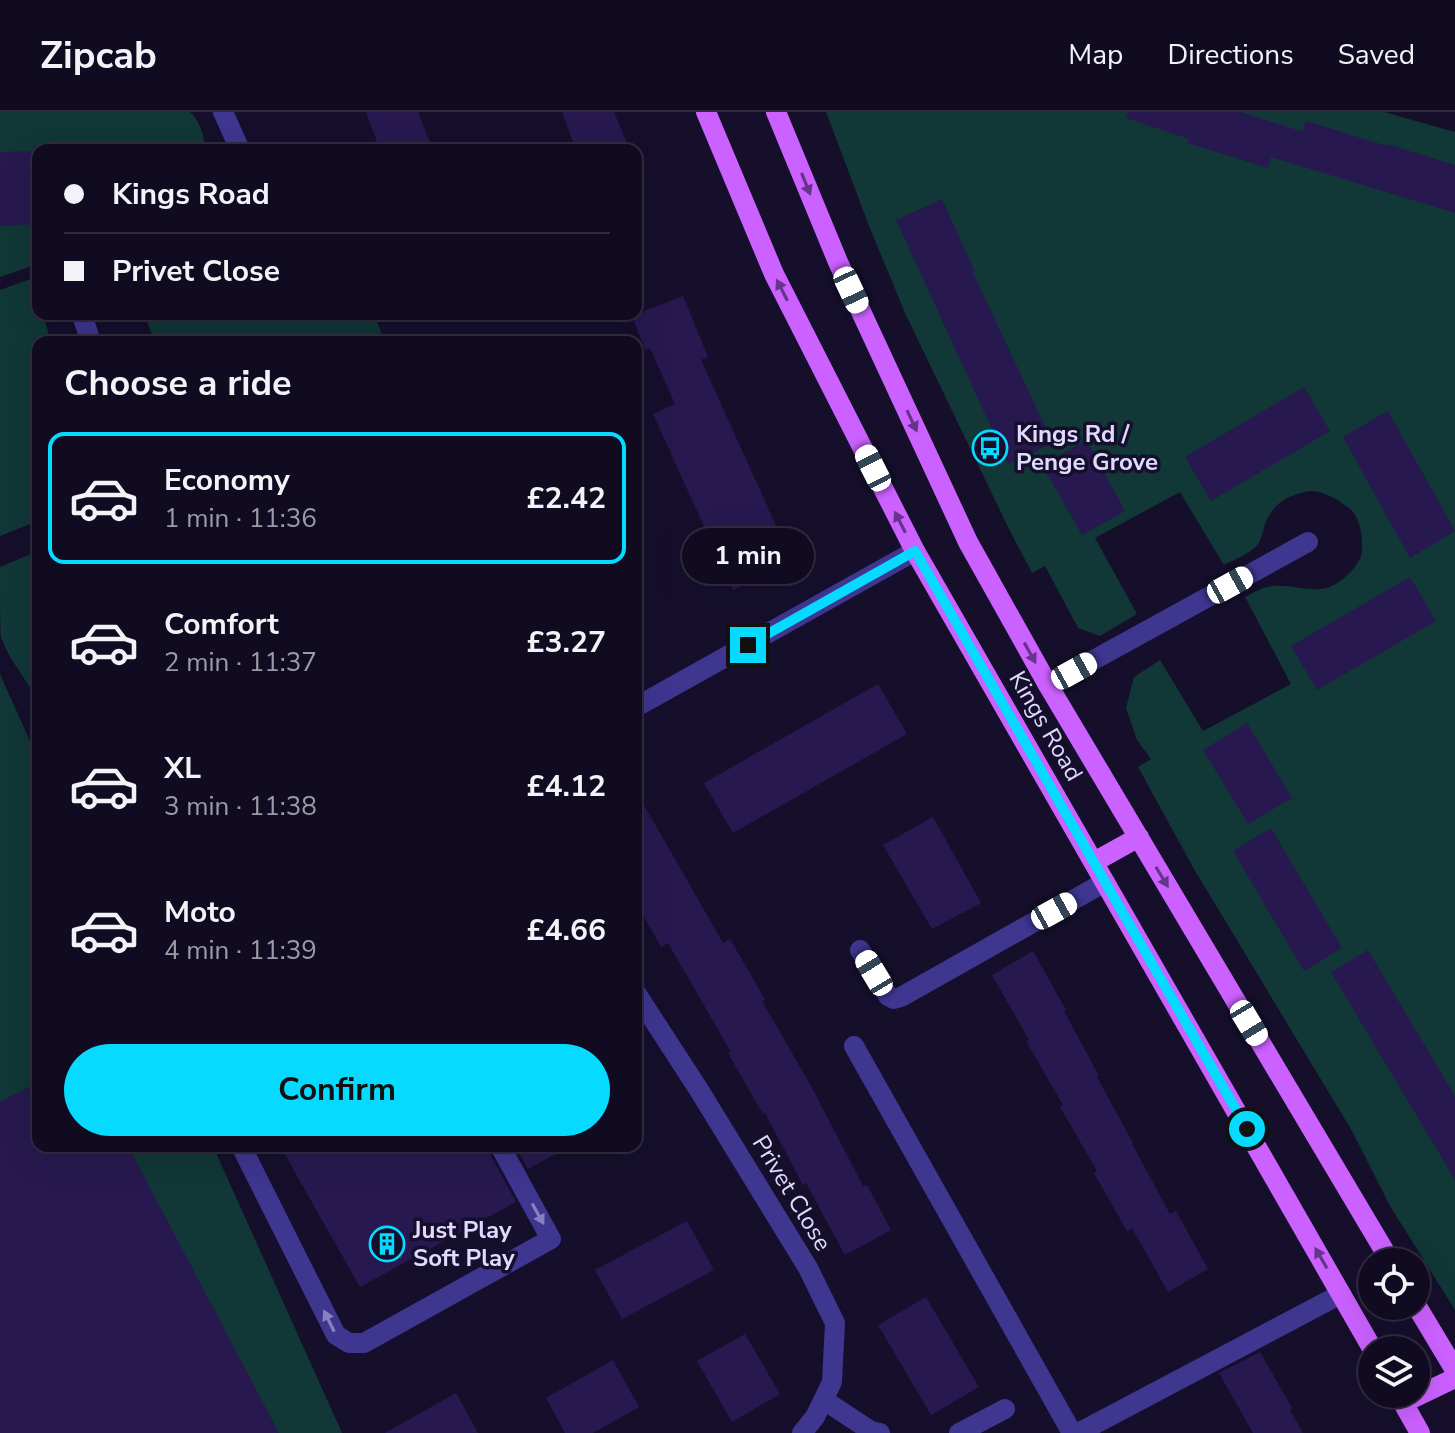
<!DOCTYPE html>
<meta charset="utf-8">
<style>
:root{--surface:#100b21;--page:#1e192e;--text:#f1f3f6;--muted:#9c9ba5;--line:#302b3f;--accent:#06dbff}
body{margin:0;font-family:"Nunito Sans",sans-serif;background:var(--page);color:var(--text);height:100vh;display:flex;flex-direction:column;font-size:30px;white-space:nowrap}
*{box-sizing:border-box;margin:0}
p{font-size:26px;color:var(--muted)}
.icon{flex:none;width:44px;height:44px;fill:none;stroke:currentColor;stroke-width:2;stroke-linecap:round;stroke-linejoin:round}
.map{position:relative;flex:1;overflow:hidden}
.side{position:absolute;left:32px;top:224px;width:610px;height:816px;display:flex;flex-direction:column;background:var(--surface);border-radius:16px;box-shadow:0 8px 32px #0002,0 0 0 2px var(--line)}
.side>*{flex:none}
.guide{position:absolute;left:32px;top:32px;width:610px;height:176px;border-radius:16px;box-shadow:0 8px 32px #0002,0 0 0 2px var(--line);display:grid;align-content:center;height:176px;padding:0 32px;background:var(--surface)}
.fabs{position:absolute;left:1358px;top:1136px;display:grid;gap:16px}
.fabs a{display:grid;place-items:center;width:72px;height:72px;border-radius:50%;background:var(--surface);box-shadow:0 8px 32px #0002,0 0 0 2px var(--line);font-size:40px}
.end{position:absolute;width:36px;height:36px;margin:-18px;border:10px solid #06dbff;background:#111;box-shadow:0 0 0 4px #111}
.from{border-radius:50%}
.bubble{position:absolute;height:56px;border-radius:28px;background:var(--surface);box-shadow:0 8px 32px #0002,0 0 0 2px var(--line);font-size:26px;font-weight:700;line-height:56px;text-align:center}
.car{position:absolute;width:24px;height:48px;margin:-24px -12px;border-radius:10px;box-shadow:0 0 6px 2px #0007;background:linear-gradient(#fff 24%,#345 0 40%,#fff 0 76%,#345 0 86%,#fff 0)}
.guide b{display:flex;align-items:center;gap:28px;height:76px;font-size:30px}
.guide b+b{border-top:2px solid var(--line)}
.guide i{width:20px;height:20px;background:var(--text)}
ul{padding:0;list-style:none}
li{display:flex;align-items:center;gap:24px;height:132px;margin:0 16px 12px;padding:0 16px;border:4px solid transparent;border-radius:16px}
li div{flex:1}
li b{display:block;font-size:30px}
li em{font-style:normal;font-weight:700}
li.on{border-color:var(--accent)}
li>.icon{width:72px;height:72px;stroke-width:1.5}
h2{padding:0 32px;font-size:36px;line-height:96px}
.action{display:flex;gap:16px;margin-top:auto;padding:16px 32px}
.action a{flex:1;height:92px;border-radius:48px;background:var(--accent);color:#111;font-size:32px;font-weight:700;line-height:92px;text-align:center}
header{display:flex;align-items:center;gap:48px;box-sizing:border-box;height:112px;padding:0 40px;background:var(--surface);border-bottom:2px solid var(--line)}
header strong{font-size:38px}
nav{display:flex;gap:44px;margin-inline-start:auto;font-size:28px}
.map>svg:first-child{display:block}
.green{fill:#113737}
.building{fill:#27194f}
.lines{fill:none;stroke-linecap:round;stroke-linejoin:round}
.minor{stroke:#3e368f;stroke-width:20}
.major{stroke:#cb61ff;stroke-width:20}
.oneway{fill:#67348b}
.oneway2{fill:#8780c1}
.route{stroke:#06dbff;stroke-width:10}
.labels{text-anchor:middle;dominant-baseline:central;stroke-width:7;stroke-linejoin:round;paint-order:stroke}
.poi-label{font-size:24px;font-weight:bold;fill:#e0daff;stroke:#150f2c;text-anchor:start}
.street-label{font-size:24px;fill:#e0daff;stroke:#150f2c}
</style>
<header>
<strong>Zipcab</strong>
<nav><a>Map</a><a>Directions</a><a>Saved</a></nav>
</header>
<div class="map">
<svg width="1455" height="1321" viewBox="0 0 1455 1321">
<rect width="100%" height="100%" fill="#150f2c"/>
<!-- green -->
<path class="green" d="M0,0H190C200,8 204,25 206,38H38V152L0,165Z
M826,0H1384L1455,20V1198L1390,1094L1352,1019L1194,757L1138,655L1151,647L1137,628L1126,596L1134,565L1160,548L1203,619L1291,572L1245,485C1254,480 1263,475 1274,474C1293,472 1316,483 1334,473C1343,468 1355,457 1360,447C1365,436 1361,411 1354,401C1349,395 1340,390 1334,386C1325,382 1315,377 1305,380C1285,384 1272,394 1265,412C1263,418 1262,425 1259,430C1253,441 1235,447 1224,453L1180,380L1095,426L1137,502L1100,524L1078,516L1045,454L1032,461L1009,417L905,201L869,114Z
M33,166L38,184V202H43L51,230H38V409L0,424V178Z
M144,202H374L385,230H155Z
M38,439V591C28,568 9,549 1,525C0,512 0,471 0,455Z
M0,562L38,647V1034H213L342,1321H0Z"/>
<!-- building -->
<path class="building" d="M366,0H418L433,38H380Z
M562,0H614L630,38H576Z
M1128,0H1241L1303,20L1306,9L1387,34V32L1455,53V101L1271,45L1268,56L1188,31L1189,27L1126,6Z
M38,39V112L0,114V40Z
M942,87L975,160L973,161L1053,331L1008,352L896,108Z
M683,184L708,245L701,248L793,451L733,478L653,302L675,292L650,236L645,238L632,204Z
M1304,275L1330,319L1211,389L1185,345Z
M1388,299L1455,419L1410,446L1343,325Z
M1087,328L1125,399L1082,423L1042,353Z
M1410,465L1436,509L1317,578L1291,534Z
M878,572L907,622L733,721L704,671Z
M1247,611L1292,686L1248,712L1203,638Z
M636,679L723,831L730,827L748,858L765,888L762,889L811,974L863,1074L867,1073L891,1118L845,1143L806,1071L803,1073L765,1001L763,1002L728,941L731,940L668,831L661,835L636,791Z
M933,705L981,791L932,817L883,733Z
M1271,716L1342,836L1304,859L1233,739Z
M1368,838L1455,984V1068L1331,860Z
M1033,839L1066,898L1064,899L1099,964L1097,965L1133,1031L1132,1032L1170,1102L1176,1099L1208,1157L1168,1180L1132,1116L1127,1119L1094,1061L1097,1059L1060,995L1063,993L1026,929L1029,928L992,863Z
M38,970V1034H128L279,1321H0V990Z
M280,1034H487L489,1040L516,1090L360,1175Z
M515,1034H571L528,1057Z
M687,1109L714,1158L622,1207L595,1158Z
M926,1185L979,1275L931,1303L878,1213Z
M745,1222L780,1282L732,1310L697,1249Z
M1260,1240L1292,1296L1290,1298L1303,1321H1253L1219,1261Z
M613,1248L639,1295L593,1321H565L546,1286Z
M456,1281L478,1321H385Z"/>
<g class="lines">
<!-- minor -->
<path class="minor" d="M223,0L240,38
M85,202L83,206L91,230
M1048,573L1308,430
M636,595L915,439
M860,838L888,884L894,887L901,885L1105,770
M636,881L699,978L808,1156L835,1211L832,1270L815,1305L802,1321
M854,934L1072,1321
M241,1034L336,1223L349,1231H364L551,1127L500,1034
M824,1288L871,1319L880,1321
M959,1321L1005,1297
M1078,1321L1341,1182"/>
<!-- major -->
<path class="major" d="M706,0L774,162L915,439L1373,1238
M776,0L838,150L968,430L1048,573L1391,1150
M1094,750L1139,725
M1416,1193L1455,1258
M1398,1282L1420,1321
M1403,1291L1455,1266"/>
</g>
<!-- one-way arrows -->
<defs><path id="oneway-solid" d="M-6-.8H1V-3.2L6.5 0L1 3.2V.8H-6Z" transform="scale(2)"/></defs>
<g class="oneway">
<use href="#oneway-solid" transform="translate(806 72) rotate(68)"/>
<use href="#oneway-solid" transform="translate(782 178) rotate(-117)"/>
<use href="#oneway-solid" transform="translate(912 309) rotate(65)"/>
<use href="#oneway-solid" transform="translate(900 410) rotate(-117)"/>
<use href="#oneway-solid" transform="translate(1030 541) rotate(61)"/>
<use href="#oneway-solid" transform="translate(1162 765) rotate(59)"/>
<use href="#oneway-solid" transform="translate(1321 1146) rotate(-120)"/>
</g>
<g class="oneway2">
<use href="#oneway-solid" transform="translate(538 1102) rotate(61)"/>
<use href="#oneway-solid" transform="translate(329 1209) rotate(-116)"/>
</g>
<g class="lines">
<!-- route -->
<path class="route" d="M748,533L915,439L1247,1017"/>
</g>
<!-- icons -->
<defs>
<g id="bus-ring" transform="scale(1.8)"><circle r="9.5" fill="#150f2c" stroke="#06dbff" stroke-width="1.5"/><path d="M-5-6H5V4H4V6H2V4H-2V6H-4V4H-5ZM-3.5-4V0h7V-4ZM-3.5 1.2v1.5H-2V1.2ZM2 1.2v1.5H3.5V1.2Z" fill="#06dbff"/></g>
<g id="building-ring" transform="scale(1.8)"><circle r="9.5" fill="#150f2c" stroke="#06dbff" stroke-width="1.5"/><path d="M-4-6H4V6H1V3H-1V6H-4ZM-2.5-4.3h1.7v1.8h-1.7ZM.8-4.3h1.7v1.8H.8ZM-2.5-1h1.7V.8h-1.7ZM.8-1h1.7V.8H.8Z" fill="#06dbff"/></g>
</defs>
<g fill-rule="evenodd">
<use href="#bus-ring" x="990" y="336"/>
<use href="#building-ring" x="387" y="1132"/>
</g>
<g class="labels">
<!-- poi labels -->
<g class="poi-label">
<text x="1016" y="322">Kings Rd /<tspan x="1016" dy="28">Penge Grove</tspan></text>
<text x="413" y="1118">Just Play<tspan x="413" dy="28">Soft Play</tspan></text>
</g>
<!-- street labels -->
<g class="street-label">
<text transform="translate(1046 614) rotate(60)">Kings Road</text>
<text transform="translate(792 1081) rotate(59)">Privet Close</text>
</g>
</g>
</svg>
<div class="fabs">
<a><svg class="icon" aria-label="locate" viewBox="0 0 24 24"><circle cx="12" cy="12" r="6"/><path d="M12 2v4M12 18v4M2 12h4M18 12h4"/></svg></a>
<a><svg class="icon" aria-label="layers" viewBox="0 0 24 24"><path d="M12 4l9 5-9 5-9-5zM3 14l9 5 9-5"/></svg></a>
</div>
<i class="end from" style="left:1247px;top:1017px"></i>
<i class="end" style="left:748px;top:533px"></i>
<div class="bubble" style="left:682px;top:416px;width:132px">1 min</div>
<i class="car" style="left:851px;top:178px;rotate:155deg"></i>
<i class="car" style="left:873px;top:356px;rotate:333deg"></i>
<i class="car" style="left:1230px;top:473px;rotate:61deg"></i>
<i class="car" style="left:1074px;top:559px;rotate:61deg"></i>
<i class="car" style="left:1054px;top:799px;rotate:61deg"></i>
<i class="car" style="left:874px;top:861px;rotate:329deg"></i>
<i class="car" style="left:1249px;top:911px;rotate:149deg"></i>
<div class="guide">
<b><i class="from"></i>Kings Road</b>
<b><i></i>Privet Close</b>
</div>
<section class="side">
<h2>Choose a ride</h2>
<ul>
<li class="on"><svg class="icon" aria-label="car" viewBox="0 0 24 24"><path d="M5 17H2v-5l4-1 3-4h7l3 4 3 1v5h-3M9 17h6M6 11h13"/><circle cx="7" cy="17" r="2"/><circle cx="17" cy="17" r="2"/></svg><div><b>Economy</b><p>1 min · 11:36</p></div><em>£2.42</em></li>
<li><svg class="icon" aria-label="car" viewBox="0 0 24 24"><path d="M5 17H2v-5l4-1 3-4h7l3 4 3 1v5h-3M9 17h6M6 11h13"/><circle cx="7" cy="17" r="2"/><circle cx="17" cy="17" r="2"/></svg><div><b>Comfort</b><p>2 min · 11:37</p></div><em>£3.27</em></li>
<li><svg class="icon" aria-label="car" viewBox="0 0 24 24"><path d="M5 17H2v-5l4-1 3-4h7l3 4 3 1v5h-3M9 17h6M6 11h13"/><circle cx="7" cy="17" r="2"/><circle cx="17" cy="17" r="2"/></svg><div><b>XL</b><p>3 min · 11:38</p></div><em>£4.12</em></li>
<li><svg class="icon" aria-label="car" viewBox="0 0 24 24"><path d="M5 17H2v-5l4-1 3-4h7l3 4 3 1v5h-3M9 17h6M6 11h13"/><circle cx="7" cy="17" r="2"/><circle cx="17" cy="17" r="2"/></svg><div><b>Moto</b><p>4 min · 11:39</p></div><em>£4.66</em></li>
</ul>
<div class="action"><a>Confirm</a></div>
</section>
</div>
